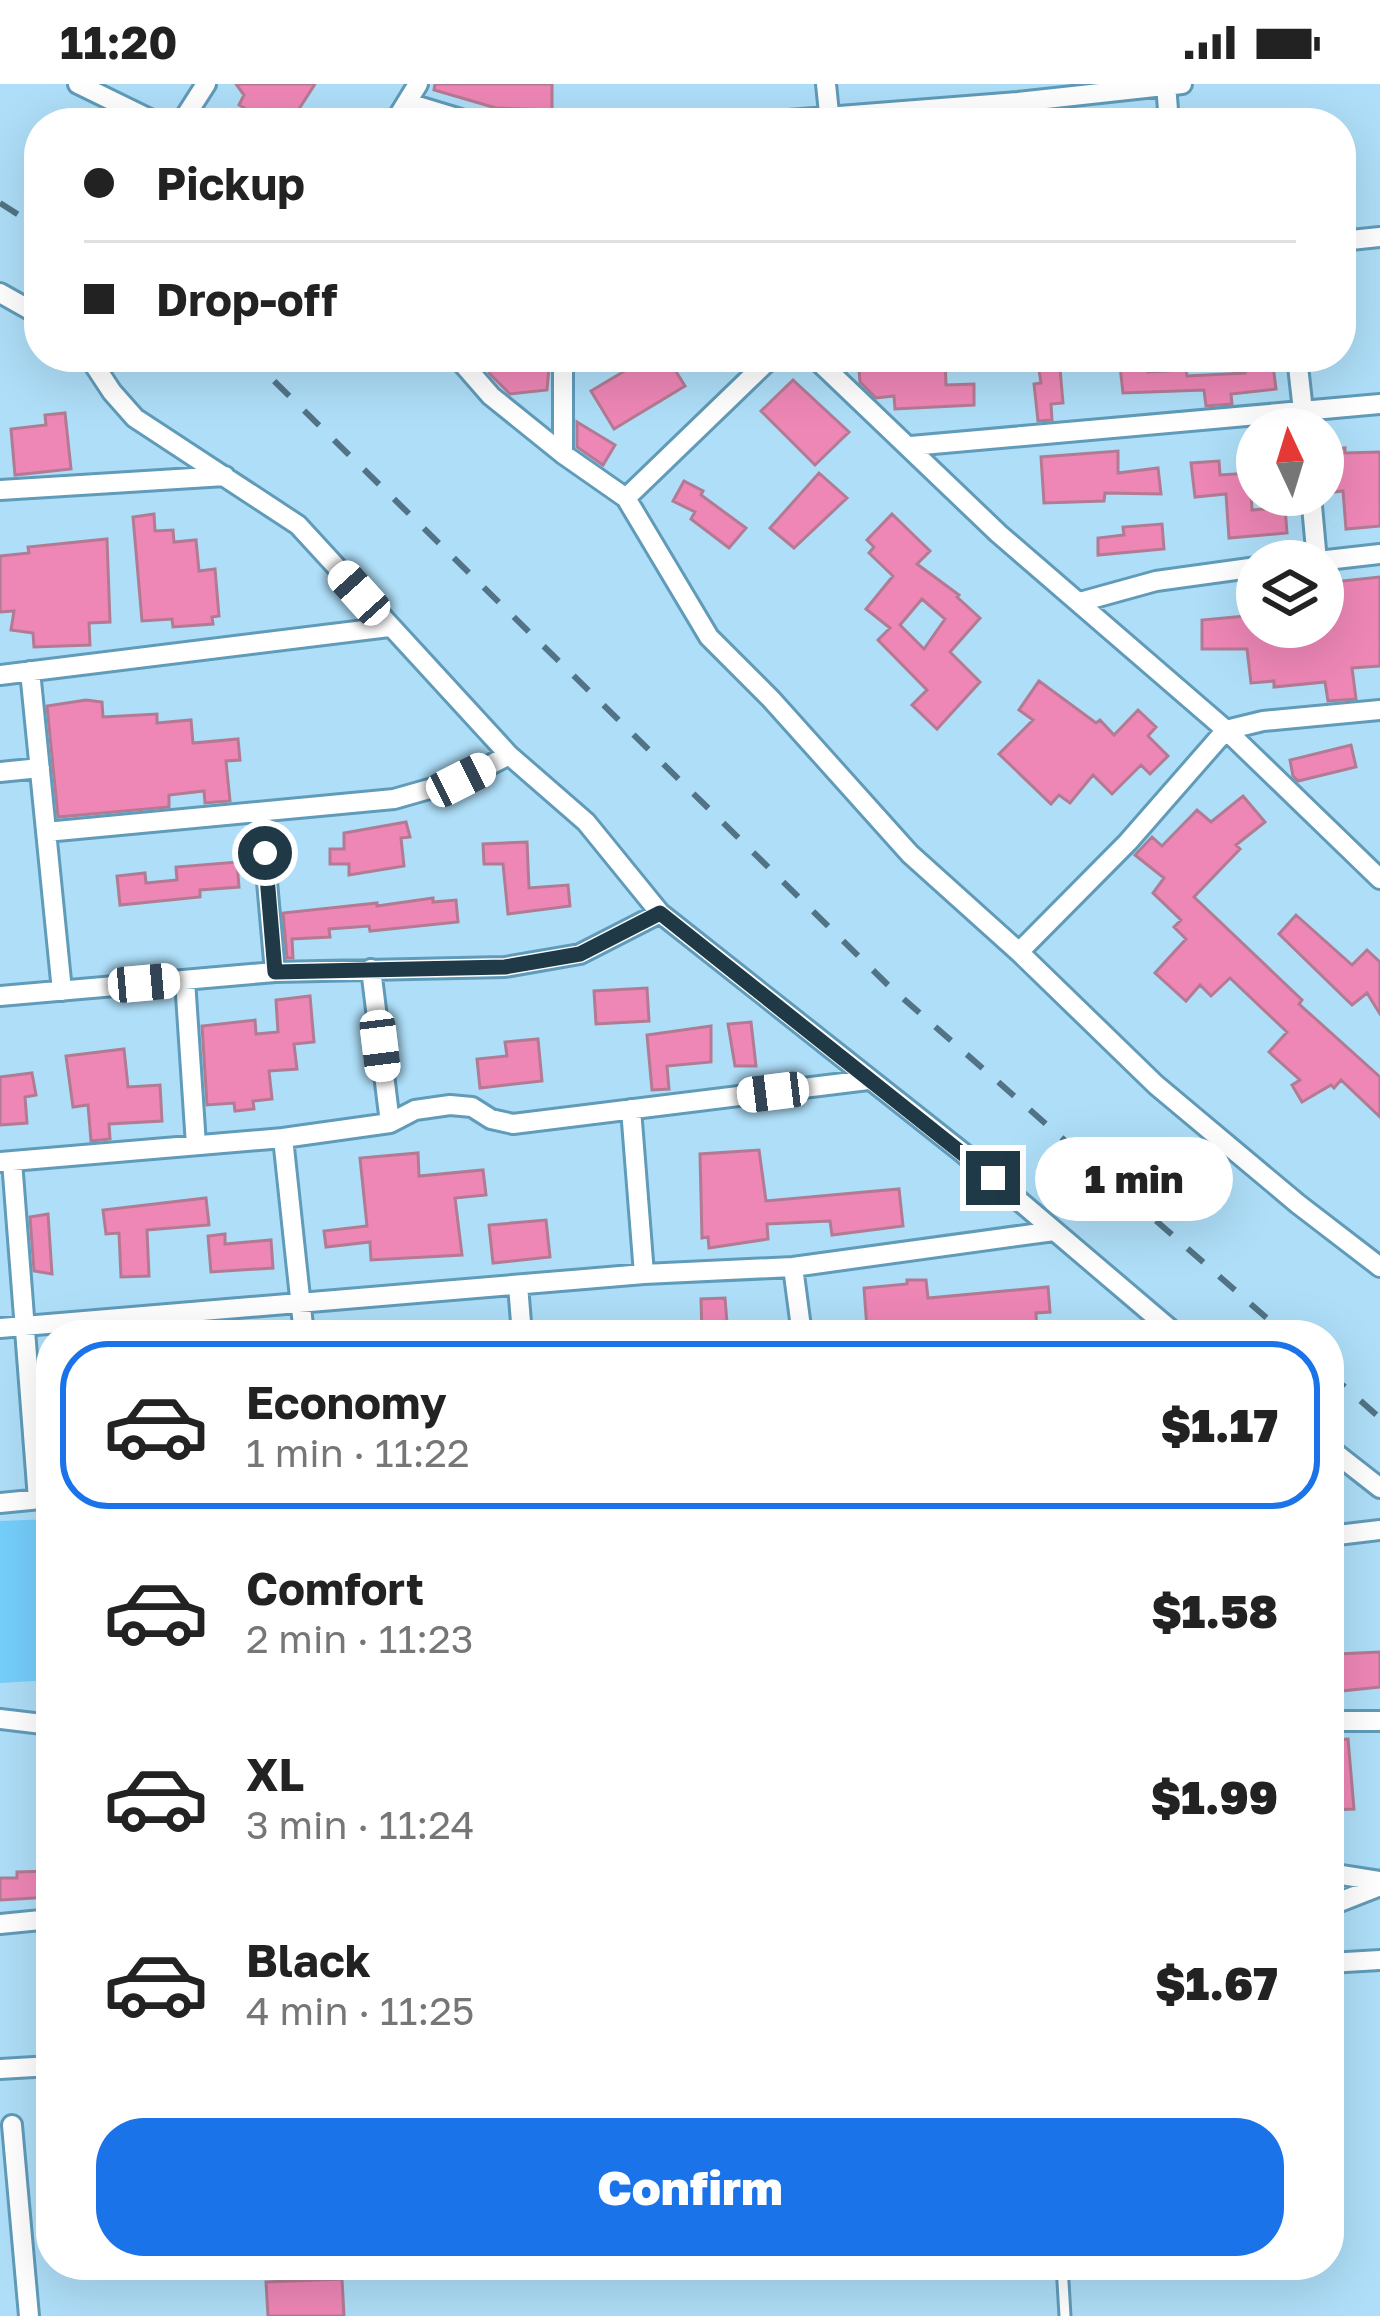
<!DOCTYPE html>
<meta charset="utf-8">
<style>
:root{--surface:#fff;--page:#f6f6f6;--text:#222;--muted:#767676;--line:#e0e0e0;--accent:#1a73e8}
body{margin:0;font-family:"Golos Text",sans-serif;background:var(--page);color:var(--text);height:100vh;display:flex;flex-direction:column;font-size:45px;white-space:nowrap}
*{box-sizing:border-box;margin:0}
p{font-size:39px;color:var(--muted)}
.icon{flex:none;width:66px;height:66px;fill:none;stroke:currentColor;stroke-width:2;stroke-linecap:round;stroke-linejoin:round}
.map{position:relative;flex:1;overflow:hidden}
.side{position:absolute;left:36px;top:1236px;width:1308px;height:960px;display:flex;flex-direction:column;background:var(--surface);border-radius:48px;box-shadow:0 12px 48px #0002}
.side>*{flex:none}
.top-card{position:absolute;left:24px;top:24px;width:1332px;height:264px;border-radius:48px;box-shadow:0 12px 48px #0002;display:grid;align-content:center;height:264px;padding:0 60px;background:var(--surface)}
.needle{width:78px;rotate:356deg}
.buttons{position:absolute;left:1236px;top:324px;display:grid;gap:24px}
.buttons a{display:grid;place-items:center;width:108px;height:108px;border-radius:50%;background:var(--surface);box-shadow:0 12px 48px #0002;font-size:60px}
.end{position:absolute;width:54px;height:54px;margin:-27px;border:15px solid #203946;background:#fff;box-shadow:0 0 0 6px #fff}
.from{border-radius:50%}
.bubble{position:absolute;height:84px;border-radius:42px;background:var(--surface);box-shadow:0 12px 48px #0002;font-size:39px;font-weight:800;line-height:84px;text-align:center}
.car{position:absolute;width:36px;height:72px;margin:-36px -18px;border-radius:15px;box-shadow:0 0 9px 3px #0007;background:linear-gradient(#fff 24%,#345 0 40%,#fff 0 76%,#345 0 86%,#fff 0)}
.top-card b{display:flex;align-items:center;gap:42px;height:114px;font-size:45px}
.top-card b+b{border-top:3px solid var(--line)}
.top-card i{width:30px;height:30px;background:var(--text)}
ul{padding:21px 0 0;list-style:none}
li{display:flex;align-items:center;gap:36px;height:168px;margin:0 24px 18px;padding:0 36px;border:6px solid transparent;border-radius:48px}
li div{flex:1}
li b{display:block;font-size:45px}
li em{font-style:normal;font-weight:800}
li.on{border-color:var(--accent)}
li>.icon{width:108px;height:108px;stroke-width:1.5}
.primary-button{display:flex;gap:24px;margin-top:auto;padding:24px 60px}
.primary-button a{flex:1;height:138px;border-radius:48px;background:var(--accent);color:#fff;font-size:48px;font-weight:800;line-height:138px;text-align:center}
.status{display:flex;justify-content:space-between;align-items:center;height:84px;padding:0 60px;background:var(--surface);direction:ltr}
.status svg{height:33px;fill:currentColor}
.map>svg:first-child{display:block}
.green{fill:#75cefb}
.building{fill:#ee86b6;stroke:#b37b93;stroke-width:3;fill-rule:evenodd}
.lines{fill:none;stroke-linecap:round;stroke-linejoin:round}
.service-casing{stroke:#609bb9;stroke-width:15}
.minor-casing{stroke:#609bb9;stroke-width:24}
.service{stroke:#fff;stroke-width:9}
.minor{stroke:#fff;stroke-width:18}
.rail{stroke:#527385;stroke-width:6;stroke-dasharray:21 21;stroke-linecap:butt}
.route{stroke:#203946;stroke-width:15}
</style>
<div class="status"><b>11:20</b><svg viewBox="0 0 49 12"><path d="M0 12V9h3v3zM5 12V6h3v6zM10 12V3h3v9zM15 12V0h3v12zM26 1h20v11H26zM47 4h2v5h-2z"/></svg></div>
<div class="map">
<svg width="1380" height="2232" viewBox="0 0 1380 2232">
<rect width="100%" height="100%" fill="#aedef8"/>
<!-- green -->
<path class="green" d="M51,1435V1596L0,1599V1437Z"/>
<!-- building -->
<path class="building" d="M236,0H315L290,39H281L266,26L262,34L239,21L244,11Z
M435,0H552V26L496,24L434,6Z
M488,273H550L547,306L510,310L489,289Z
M648,273H667L685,302L614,345L591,307Z
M858,273H945L946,301L974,300V321L895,325L894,312L876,314L860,298Z
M1037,273H1059L1063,319L1051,320L1052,336L1038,337L1034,300L1041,299Z
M1119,273H1147L1148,288L1186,286L1187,292L1245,289V284L1273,281L1276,305L1231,310L1232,320L1206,322L1204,306L1123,309Z
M793,296L849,348L815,381L761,327Z
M65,329L71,385L15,391L11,345L46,341L45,331Z
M577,338L615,361L603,381L577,363Z
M1345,364V369L1380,368V442L1346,445L1343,407L1326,409L1323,366Z
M1118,367V389L1158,384L1161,410L1105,409L1104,417L1044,419L1041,373Z
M1219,377L1220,391L1250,389L1252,426L1285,423L1287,449L1229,454L1226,410L1195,413L1191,379Z
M819,389L847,414L794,464L770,444Z
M684,397L703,407L701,411L746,444L729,464L691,435L695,428L673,417Z
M154,430L155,447L173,446L174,458L196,456L199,487L215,485L219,532L212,533L213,540L173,543L172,535L142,537L133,433Z
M892,430L930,467L917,480L959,511L957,513L980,534L950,568L980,598L937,645L912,621L927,606L878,556L890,544L866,525L893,492L869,469L874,463L867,456ZM922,515L945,535L924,565L900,541Z
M1162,440L1164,465L1098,471V454L1124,451L1123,443Z
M107,455L110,538L89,539L90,561L34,563L33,549L11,546L14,527L0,528V472L29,469L28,463Z
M1380,493V582L1352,584L1356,615L1328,617L1325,598L1274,603V597L1251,599L1247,565H1202V536L1257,531V543H1323V499Z
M1039,597L1096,639L1100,636L1114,651L1138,626L1156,643L1148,652L1168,672L1150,690L1141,681L1112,710L1093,691L1070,719L1059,711L1051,720L999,670L1033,636L1019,626Z
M86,616L102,618L103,633L157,630V639L191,636L193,659L238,655L240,676L226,677L230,717L205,719L204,707L169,711V723L58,733L47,622Z
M1351,661L1356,683L1298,697L1293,692L1290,676Z
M1243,712L1265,738L1236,761L1240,765L1194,813L1302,916L1299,920L1380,993V1033L1341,996L1334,1004L1331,1001L1302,1018L1292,1001L1300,996L1269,968L1287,948L1230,894L1211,912L1200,901L1186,917L1155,889L1186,855L1174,843L1181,836L1153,809L1164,794L1135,771L1152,753L1162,762L1197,726L1211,738Z
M406,738L410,753L401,754L404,782L349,791V780H330V765H344V749Z
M527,758L529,804L568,801L570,822L508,830L503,780H484L483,760Z
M237,778L239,803L200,806V813L120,821L117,792L145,789L146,799L177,796L176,783Z
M433,814V818L456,816L458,838L370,847L369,842L329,845L330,853L292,855L293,874H287L283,829L377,819V822Z
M1296,831L1352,881L1367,866L1380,878V930L1367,909L1352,921L1279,850Z
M647,904L649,937L596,940L594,907Z
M310,912L314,958L294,960L297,985L269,987L272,1015L253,1017L254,1025L235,1027L234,1019L207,1021L202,942L255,936L256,950L278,948L276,916Z
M751,938L756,982H735L728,940Z
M711,942V978L667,982L669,1005L652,1006L647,951Z
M538,955L542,997L480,1004L477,975L507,972L505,958Z
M124,965L128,1003L160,1001L162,1037L109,1040L110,1055L91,1057L88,1021L73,1023L66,972Z
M32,989L36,1011L25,1013L27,1039L0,1041V993Z
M759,1066L766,1117L899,1105L903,1142L832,1151L830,1137L767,1140L768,1155L709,1164L708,1153L702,1154L700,1070Z
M418,1069L419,1092L483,1086L486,1111L455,1114L462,1171L371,1176L370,1158L326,1163L324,1147L367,1142L360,1074Z
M206,1114L209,1141L147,1146L149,1192L121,1193L119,1149L106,1150L103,1126Z
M48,1130L52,1190L34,1187L30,1133Z
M546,1136L550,1173L493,1179L489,1141Z
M225,1150V1160L271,1156L273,1184L211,1188L208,1152Z
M907,1196H926L928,1214L1048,1203L1050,1228L1036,1229L1037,1251H941L939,1239L867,1245L864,1204L907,1200Z
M725,1214L727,1239L718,1240L719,1251H702L701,1215Z
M1380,1568V1603L1341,1607L1338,1570Z
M1348,1655L1354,1725L1329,1726V1656Z
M51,1787V1813L0,1816V1794H17V1788Z
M342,2195L344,2232H268L266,2198Z"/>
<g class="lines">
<!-- service casing -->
<g class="service-casing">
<path id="service" d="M1062,2181L1065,2232"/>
</g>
<!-- minor casing -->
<g class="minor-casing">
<path id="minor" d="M78,0L158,39
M826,0L830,39
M1166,0L1169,39
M408,19L474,39
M181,39L206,0
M394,39L418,0
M749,39L1018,18L1182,0
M1341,157L1380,153
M0,209L39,231
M89,273L112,308L135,334L298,441L509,671L586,738L660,829L962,1068L1177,1251
M457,273L491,312L563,370L626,414L709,553L771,615L910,770L1019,868L1156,1001L1298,1120L1380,1183
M814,273L999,450L1226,646L1380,795
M1297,273L1305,345
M911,362L1380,320
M563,370V273
M0,406L225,392
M1311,411L1317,477
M626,414L772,273
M1318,477L1380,470
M1080,518L1156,497L1257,483
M30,587L62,907
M0,591L389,543
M0,688L40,684
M261,730L275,888
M46,748L394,715L461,696L509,671
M1019,868L1128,758L1226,646L1263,637L1380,626
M371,885L390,1039
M185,896L196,1061
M0,912L275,888L505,883L580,870L660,829
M631,1025L644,1190
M283,1054L304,1251
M12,1077L38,1415
M0,1078L283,1054L390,1039L415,1026L450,1021L472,1023L491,1035L513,1040L868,996
M793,1183L802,1251
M518,1201L522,1251
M0,1244L644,1190L793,1183L1054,1147
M1329,1364L1380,1404
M0,1419L51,1414
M1329,1452L1380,1446
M0,1635L51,1641
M1329,1637H1380
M1329,1789L1380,1797
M1329,1822L1380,1802
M0,1840L51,1835
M1329,1879L1380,1876
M0,1985L51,1982
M12,2041L29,2232"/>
</g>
<!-- service -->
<use href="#service" class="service"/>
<!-- minor -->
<use href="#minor" class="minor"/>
<!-- rail -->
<path class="rail" d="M0,119L39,144
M240,273L269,292L889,902L1286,1251
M1329,1289L1380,1334"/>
</g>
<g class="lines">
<!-- route -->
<path class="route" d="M265,769L275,888L505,883L580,870L660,829L993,1094"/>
</g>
</svg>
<div class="buttons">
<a><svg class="needle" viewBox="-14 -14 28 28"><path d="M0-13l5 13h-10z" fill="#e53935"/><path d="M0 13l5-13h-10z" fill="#767676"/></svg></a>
<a><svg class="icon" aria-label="layers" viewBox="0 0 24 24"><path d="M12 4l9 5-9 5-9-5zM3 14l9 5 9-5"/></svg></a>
</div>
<i class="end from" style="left:265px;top:769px"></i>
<i class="end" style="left:993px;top:1094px"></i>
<div class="bubble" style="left:1035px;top:1053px;width:198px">1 min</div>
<i class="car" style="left:359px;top:509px;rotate:318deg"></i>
<i class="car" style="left:461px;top:696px;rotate:63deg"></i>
<i class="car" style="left:144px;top:899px;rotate:85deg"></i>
<i class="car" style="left:380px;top:962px;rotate:173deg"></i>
<i class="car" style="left:773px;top:1008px;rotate:263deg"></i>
<div class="top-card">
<b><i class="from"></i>Pickup</b>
<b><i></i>Drop-off</b>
</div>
<section class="side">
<ul>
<li class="on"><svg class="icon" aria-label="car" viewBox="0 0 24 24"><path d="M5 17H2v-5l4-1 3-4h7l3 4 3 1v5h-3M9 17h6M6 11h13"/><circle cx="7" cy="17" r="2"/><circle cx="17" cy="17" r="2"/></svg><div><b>Economy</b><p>1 min · 11:22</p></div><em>$1.17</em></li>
<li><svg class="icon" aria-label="car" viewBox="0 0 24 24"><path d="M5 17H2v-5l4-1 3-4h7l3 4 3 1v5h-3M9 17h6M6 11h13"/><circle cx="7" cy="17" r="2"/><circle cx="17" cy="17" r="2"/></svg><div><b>Comfort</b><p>2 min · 11:23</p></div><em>$1.58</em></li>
<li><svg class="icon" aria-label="car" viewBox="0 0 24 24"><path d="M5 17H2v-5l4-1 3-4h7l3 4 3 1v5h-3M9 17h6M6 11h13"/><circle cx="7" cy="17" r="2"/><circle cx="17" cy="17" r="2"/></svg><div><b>XL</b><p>3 min · 11:24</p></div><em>$1.99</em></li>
<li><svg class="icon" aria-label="car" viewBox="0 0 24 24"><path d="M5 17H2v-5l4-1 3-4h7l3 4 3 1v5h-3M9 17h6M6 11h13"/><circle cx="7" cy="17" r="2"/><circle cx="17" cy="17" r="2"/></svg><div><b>Black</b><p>4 min · 11:25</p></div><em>$1.67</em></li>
</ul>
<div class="primary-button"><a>Confirm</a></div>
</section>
</div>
